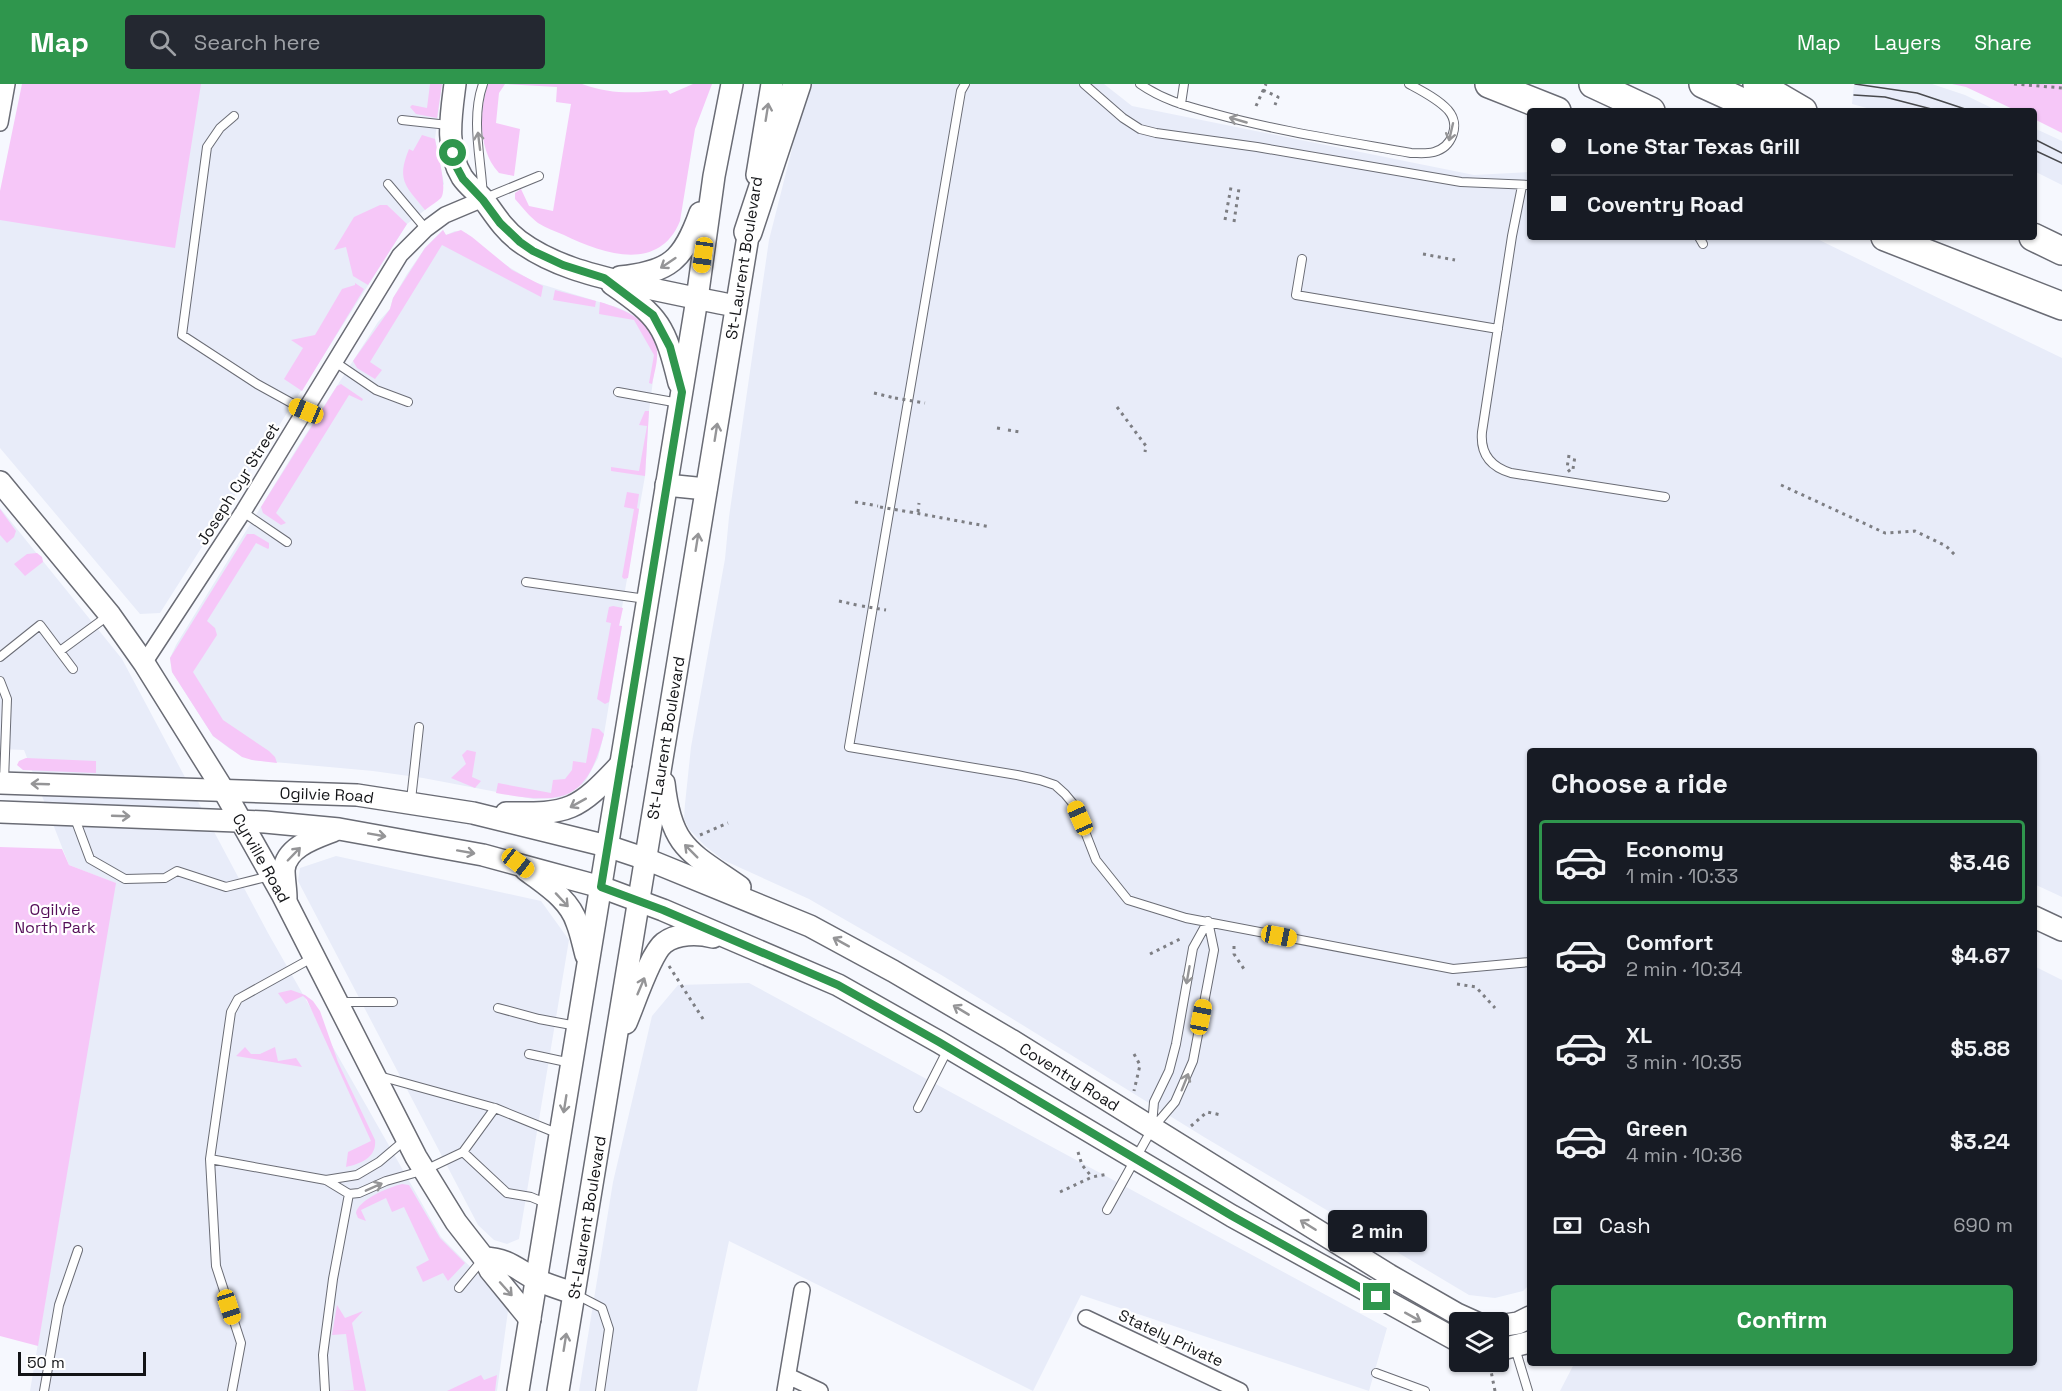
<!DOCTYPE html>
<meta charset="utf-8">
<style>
:root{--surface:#171b24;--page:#242831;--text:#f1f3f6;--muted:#9ea1a6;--line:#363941;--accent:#2f964d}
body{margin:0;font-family:"Space Grotesk",sans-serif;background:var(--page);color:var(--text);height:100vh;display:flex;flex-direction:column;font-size:22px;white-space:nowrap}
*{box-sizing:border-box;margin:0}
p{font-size:20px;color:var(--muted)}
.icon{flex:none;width:33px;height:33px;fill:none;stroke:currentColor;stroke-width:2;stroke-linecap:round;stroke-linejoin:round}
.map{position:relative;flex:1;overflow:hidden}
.drawer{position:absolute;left:1527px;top:664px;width:510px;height:618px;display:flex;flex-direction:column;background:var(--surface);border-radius:6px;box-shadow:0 2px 4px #0004}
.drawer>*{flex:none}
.guide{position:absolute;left:1527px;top:24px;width:510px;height:132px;border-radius:6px;box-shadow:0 2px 4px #0004;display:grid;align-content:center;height:132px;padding:0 24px;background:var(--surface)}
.tools{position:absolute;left:1449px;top:1228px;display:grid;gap:12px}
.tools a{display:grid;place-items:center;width:60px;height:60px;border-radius:6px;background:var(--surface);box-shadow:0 2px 4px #0004;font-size:30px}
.scale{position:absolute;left:18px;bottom:15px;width:128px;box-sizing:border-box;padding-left:6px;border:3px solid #131417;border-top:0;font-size:16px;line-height:21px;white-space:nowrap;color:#131417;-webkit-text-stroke:4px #fff;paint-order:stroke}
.end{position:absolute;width:27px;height:27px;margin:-14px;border:8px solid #2f964d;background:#fff;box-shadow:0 0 0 3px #fff}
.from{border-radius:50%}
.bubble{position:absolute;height:42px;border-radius:6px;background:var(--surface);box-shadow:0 2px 4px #0004;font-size:20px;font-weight:600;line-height:42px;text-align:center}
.car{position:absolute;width:18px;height:36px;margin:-18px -9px;border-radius:8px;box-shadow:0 0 4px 2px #0007;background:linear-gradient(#f5c518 24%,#345 0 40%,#f5c518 0 76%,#345 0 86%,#f5c518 0)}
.guide b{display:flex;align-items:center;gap:21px;height:57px;font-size:22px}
.guide b+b{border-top:2px solid var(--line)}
.guide i{width:15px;height:15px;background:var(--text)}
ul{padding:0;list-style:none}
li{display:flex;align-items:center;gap:18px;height:84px;margin:0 12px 9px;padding:0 12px;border:3px solid transparent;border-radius:6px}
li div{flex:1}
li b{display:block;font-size:22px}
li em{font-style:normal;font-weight:600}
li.active{border-color:var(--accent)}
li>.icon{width:54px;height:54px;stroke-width:1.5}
h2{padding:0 24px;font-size:27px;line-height:72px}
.pay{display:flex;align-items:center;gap:15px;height:66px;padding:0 24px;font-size:22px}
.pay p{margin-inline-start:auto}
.primary-button{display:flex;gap:12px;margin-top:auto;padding:12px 24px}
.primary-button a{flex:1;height:69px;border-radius:6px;background:var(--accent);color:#fff;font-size:24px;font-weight:600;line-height:69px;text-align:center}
header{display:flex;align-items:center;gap:36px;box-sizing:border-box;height:84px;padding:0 30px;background:var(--accent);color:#fff}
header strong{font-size:28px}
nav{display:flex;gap:33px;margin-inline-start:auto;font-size:21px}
.search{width:420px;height:54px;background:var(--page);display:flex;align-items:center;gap:15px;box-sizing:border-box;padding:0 21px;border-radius:6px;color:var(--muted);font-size:22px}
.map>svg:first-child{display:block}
.built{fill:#e8ecf9}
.green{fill:#f6c7f8}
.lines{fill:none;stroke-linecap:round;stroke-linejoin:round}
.lane-casing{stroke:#6a6c75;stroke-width:10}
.street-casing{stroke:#6a6c75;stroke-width:18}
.secondary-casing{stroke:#6a6c75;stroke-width:24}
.highway-casing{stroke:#6a6c75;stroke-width:30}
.path{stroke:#7d7e83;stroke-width:3;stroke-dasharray:3 4.5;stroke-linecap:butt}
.lane{stroke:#fff;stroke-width:8}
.street{stroke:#fff;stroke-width:15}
.secondary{stroke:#fff;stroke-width:21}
.highway{stroke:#fff;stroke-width:27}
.tram{stroke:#48494d;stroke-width:1.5}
.path-bridge{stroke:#7d7e83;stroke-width:3;stroke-dasharray:3 4.5;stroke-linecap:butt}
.oneway{stroke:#959597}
.route{stroke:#2f964d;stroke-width:8}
.labels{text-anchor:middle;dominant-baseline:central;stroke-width:4.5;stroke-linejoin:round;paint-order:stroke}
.street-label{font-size:16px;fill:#131417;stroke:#fff}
.park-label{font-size:16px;fill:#540d58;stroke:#fff}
</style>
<header>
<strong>Map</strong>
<div class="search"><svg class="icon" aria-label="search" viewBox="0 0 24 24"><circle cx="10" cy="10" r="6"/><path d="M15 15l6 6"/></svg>Search here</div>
<nav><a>Map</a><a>Layers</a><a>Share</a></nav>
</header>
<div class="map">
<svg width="2062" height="1307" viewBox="0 0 2062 1307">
<rect width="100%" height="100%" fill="#f6f8fe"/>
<!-- built -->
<path class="built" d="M201,0H442L435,55L444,100L425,126L407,140L160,529L140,530L0,364V136Z
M804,0H1104L1132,22L1474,91L1530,88V153H1813L2062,274V813L2034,800V668H1530V1200L1523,1207L1495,1214L1469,1211L1204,1053L943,892L809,815L723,776L704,761L689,745L684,735L685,720L691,663L725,475L729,433L769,156L792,65Z
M1854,0H1932L1965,11L1998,27H1878L1852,20Z
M2034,44L2062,57V101L2034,87Z
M443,146L446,151L455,147L466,149L499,177L534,198L619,224L632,230L642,238L651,249L657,266L649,327L645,392L619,541L622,542L604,650L598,674L585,698L571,709L560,714L533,715L423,694L373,687L252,676L230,665L213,652L172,588L170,574L176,561L297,364L378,238L390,225L393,214L407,190L425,164Z
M0,424L122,575L268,849L441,1153L500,1213L508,1227L497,1307H30L115,799L69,781L24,666L0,665Z
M336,772L541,817L569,856L519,1155L507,1160L494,1156L478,1141L298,797L300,784Z
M2034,882L2062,896V1307H1560L1574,1280H2034Z
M749,899L1387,1244L1369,1307L1081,1211L1033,1307L729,1157L697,1307H579L613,1098L652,932L678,901Z"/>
<!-- green -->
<path class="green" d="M22,0H201L175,164L0,136V107Z
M430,0H442L437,34L416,30L410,23L412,21L427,24Z
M488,0H582C613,11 635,9 667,6L670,10L693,0H712L695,45L680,137C659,189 603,170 564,151C555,147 546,144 538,139C530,133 522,123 515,115V109L521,105L529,122L553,127L571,20L556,18L557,3L505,0L499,9L496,39L520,45L514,92L499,89C478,67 479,28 488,0Z
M1952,0H2062V49L2034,35V27H2017L1966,3Z
M422,51L435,55C437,68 448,104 441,114C437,118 430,122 425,126C406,102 396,97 409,65L413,67Z
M380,121H387L407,140L368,201L353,192L346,163L334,166L354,133Z
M443,146L446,151L461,146L472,153L512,186L543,202L541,213L442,161L370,278L382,286L375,295L357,284L353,277L390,225L393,214L425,164Z
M355,199L364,205L302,307L284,295L303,264L291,256L315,251L342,205L355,201Z
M555,206L596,217L595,223L553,216Z
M600,218C623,225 656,237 657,267C658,278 654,290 652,300L649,299L654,271L634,236L599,230Z
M341,300L363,315L362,317L349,311L276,429L286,439L281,441L263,429L261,423L337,302Z
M645,327H649L645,392L611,387V383L639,387L647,342L639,341Z
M627,408L639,410L637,424L639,425L628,494L624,495L622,493L634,425L624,423Z
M0,425L16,447L14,453L7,459L0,451Z
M247,450H254L269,459V464L268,465L256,459L207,537L215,544L217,551L193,588L223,636L269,667L275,673L277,679L252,676L242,673L213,652L172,588L170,574Z
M37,469L42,473L43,478L25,492L14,480L27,470Z
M613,522L623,524L619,542H622L609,618L605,620L597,615L611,539L606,538L609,523Z
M592,644L599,645L604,650C586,720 561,720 496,709L498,699L551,709L553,696L565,695L572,686L573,677L586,679Z
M467,666L476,668L472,693L481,697L475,704L451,694L466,680L462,671Z
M26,674L96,677V689L23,686L17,681L19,677Z
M0,763L62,765L69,781L116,799L38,1262L0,1252Z
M291,906L305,911L313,917L320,927L338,978L375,1056C377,1073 361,1080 346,1083L348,1068L371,1057L307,916L303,912L286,920L278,909Z
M245,963L251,970H260L275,963L278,977L296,974L302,983L236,972Z
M402,1100L409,1101L440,1154L465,1179L448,1197L443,1189L423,1198L416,1183L429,1176L404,1123L392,1128L386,1114L361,1126L366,1137L358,1134L356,1129C358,1116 389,1103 402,1100Z
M337,1221L345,1234L363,1227L352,1239L366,1307L337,1306H354L346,1250L332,1251Z
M481,1291L484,1296L497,1291L495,1307H447Z"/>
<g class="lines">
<!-- lane casing -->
<g class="lane-casing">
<path id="lane" d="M483,0C470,36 482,78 483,115L539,92
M965,0L961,7L849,663L1017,691L1040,696L1055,701L1065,710L1075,722L1096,776L1128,816L1186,834L1453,885L1530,878
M1084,0L1123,34L1140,45L1156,49L1257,63L1461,98L1530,101
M1140,0C1163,16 1186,22 1212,29C1277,47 1344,57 1411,69C1419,69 1427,70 1434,68C1452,63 1461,41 1448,26C1438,15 1422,7 1409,0
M1181,20L1184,0
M234,32L220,44L207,63L182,251L257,300L306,327
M402,36L448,41
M388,100L426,145
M1522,102L1512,152L1482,348C1480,370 1491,383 1511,389L1665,413
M1699,153L1703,160
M1302,175L1296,211L1498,245
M335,278L376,306L408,318
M618,308L679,319
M243,428L287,458
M526,498L646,515
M60,567L109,531
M0,573L40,541L73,585
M0,597L7,615L4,697
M411,716L419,643
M74,732L90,775L125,795L165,794L177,787L226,803L270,792
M341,918H393
M498,924L539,935L577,942
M529,970L571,979
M379,992L495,1024L559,1050
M495,1024L463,1068L507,1109L531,1113L548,1120
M918,1024L948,965
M1152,1041L1154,1018L1169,987L1176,960L1193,864L1208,837
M210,1075L326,1096L349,1110L359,1109L386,1097L425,1086L463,1068
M326,1096L357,1091L379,1078L405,1056
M1107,1126L1152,1045L1175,1018L1193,977L1214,866L1208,837
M459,1204L483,1175
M577,1211L602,1224L609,1245L600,1307
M1515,1264L1528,1307
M1376,1289L1425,1307
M44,1307L59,1221L78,1166
M232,1307L241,1259L216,1182L210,1075L231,928L238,915L312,874
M325,1307L323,1271L333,1195L349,1110"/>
</g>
<!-- street casing -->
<g class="street-casing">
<path id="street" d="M0,39L7,0
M144,579L243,428L400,171L426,145L445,131L483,115
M1086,1234L1240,1307
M788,1292L820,1307
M785,1307L802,1206"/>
</g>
<!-- secondary casing -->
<g class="secondary-casing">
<g id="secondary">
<path d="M455,0C451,31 445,65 462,93C468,102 477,108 484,116C495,131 504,146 519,157C554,183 597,192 638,202C671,209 703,216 736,222"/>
<path d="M757,91L772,0"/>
<path d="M620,193C670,188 683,176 700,129"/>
<path d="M612,200C660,233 665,242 679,299"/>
<path id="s1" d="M0,398L110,531L144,579L224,707L282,810L416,1073L456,1138L484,1174L490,1186L530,1235"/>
<path d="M666,401L706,405"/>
<path id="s2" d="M0,699L357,711L473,729L607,762L646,775L810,842L893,887L1011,956L1389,1191L1457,1230L1477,1239"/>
<path d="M664,699C671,764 690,768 740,803"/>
<path d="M0,728L265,738L339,745L483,771L601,803L663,826L838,901L939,958L1232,1132L1460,1258"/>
<path d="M506,729C570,730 577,727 621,680"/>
<path d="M525,785C544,800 569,814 577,839C581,849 583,860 586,871"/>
<path d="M286,814C286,805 284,795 284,786C286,763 315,754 333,747"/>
<path d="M2034,833L2062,846"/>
<path d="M626,939C634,921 650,870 664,859C677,849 698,849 713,853"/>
<path d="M484,1174C509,1175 516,1185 537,1196C548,1201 561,1205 573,1209"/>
<path d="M1498,1242L1518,1239L1530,1233"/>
<path d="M1498,1266L1530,1258"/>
<path d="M518,1307L697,215L714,92L732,0"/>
<path id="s3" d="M558,1307L751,134"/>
</g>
</g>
<!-- highway casing -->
<g class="highway-casing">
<path id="highway" d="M1489,0L1557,27
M1593,0L1651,27
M1703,0L1762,27
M1757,0L1803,27
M748,148L797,0
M1885,153L2062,222
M2033,153L2062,167"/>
</g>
<!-- path -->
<path class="path" d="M2014,0L2062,4
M1263,6L1278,13L1275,21
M1256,22L1266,0
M1225,136L1231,103
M1234,138L1239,104
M1423,170L1455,176
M874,309L895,314
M1117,323L1146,362L1145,368
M997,344L1003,345
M1008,346L1020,348
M1569,371L1567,384L1570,388L1573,385L1575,372
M1781,401L1885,449L1915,447L1946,462L1956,472
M855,418L878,422
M910,428L991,443
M918,428L919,419
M839,517L861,522
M700,751L728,739
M1234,862V870L1246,888
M1150,870L1182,854
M669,882L705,938
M1457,900L1476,903L1495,924
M1134,970L1140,981L1134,1007
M1191,1042L1207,1028L1221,1031
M1078,1068L1082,1081L1092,1093
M1060,1108L1092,1093L1108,1090
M1473,1278L1486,1280
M1490,1282L1495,1307"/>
<!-- lane -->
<use href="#lane" class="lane"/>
<!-- street -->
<use href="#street" class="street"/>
<!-- secondary -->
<use href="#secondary" class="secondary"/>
<!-- highway -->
<use href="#highway" class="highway"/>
<!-- tram -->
<path class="tram" d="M1855,0L1917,9L1971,27
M1854,11L1885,13L1939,27
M2034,55L2062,69
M2034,66L2062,79"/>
<!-- path-bridge -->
<path class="path-bridge" d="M895,314L925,319
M880,423L910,428
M862,522L886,526"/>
</g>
<!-- one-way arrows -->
<defs><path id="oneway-shaft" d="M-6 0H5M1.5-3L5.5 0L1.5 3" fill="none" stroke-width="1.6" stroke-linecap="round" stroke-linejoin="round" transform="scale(1.5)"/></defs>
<g class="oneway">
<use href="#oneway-shaft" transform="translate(767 28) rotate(-81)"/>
<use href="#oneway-shaft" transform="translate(1238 36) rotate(-164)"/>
<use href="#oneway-shaft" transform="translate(1451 48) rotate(103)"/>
<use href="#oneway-shaft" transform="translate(479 57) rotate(-97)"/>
<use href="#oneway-shaft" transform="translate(668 179) rotate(146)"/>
<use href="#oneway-shaft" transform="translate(716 348) rotate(-81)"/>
<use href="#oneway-shaft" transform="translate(697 458) rotate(-81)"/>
<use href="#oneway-shaft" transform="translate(40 700) rotate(-178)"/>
<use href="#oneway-shaft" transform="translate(578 719) rotate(151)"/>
<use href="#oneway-shaft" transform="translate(121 732) rotate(2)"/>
<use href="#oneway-shaft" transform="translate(377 751) rotate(10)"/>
<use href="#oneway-shaft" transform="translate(691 767) rotate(-135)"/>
<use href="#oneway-shaft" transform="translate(466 768) rotate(10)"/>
<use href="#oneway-shaft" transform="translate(294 770) rotate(-46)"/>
<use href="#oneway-shaft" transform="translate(562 816) rotate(47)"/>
<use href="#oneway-shaft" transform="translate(841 858) rotate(-151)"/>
<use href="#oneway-shaft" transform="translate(1188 891) rotate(100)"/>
<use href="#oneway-shaft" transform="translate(641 902) rotate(-67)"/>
<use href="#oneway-shaft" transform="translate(961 926) rotate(-149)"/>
<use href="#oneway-shaft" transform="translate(1185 998) rotate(-68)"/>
<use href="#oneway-shaft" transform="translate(565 1020) rotate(99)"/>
<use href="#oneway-shaft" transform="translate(374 1103) rotate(-24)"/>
<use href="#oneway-shaft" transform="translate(1308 1141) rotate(-148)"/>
<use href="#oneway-shaft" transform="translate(506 1205) rotate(48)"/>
<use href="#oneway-shaft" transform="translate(1413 1233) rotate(29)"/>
<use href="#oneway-shaft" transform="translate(565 1258) rotate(-81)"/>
</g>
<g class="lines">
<!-- route -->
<path class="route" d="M453,69L456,82L463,95L483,116L500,139L520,158L533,167L563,181L604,194L653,231L670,263L682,308L601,803L663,826L838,901L939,958L1232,1132L1377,1213"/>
</g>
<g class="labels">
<!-- street labels -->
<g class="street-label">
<text transform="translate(744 174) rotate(-81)">St-Laurent Boulevard</text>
<text transform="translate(238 400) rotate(-58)">Joseph Cyr Street</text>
<text stroke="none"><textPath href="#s3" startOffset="662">St-Laurent Boulevard</textPath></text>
<text stroke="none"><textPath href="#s2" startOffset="327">Ogilvie Road</textPath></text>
<text stroke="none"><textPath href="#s1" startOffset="459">Cyrville Road</textPath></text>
<text stroke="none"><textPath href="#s2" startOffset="1131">Coventry Road</textPath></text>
<text stroke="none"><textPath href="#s3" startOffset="176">St-Laurent Boulevard</textPath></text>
<text transform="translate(1171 1254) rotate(25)">Stately Private</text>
</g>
<!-- park labels -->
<g class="park-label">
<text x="55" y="825">Ogilvie<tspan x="55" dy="18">North Park</tspan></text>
</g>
</g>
</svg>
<div class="tools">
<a><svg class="icon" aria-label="layers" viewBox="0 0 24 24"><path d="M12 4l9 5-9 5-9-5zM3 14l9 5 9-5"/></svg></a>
</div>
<div class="scale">50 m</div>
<i class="end from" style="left:453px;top:69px"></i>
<i class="end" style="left:1377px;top:1213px"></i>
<div class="bubble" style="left:1328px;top:1126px;width:99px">2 min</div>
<i class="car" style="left:703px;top:171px;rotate:188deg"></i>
<i class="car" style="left:306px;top:327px;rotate:293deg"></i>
<i class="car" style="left:1080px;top:734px;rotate:336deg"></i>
<i class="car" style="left:518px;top:779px;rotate:128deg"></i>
<i class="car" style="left:1279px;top:852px;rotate:101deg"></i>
<i class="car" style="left:1201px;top:933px;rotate:11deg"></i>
<i class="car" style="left:229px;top:1223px;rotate:162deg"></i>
<div class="guide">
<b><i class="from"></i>Lone Star Texas Grill</b>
<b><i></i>Coventry Road</b>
</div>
<section class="drawer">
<h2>Choose a ride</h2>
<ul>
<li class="active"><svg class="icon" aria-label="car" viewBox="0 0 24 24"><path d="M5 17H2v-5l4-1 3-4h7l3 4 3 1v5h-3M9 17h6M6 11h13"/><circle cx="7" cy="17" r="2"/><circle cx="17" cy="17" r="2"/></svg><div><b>Economy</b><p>1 min · 10:33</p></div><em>$3.46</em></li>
<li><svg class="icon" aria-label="car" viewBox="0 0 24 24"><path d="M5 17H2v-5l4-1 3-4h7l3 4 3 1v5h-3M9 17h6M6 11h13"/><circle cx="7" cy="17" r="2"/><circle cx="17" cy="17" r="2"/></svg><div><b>Comfort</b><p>2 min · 10:34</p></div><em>$4.67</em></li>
<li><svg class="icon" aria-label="car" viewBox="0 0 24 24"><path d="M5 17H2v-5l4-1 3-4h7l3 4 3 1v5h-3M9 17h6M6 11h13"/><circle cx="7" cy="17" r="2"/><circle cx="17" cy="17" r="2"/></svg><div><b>XL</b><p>3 min · 10:35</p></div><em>$5.88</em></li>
<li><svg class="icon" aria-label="car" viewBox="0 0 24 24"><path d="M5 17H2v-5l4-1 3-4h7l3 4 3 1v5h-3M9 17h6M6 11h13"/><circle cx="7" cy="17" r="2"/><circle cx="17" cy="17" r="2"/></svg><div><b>Green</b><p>4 min · 10:36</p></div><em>$3.24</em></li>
</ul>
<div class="pay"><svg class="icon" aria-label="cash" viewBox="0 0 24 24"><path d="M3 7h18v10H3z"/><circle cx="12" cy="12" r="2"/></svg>Cash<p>690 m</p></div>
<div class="primary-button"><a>Confirm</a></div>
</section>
</div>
